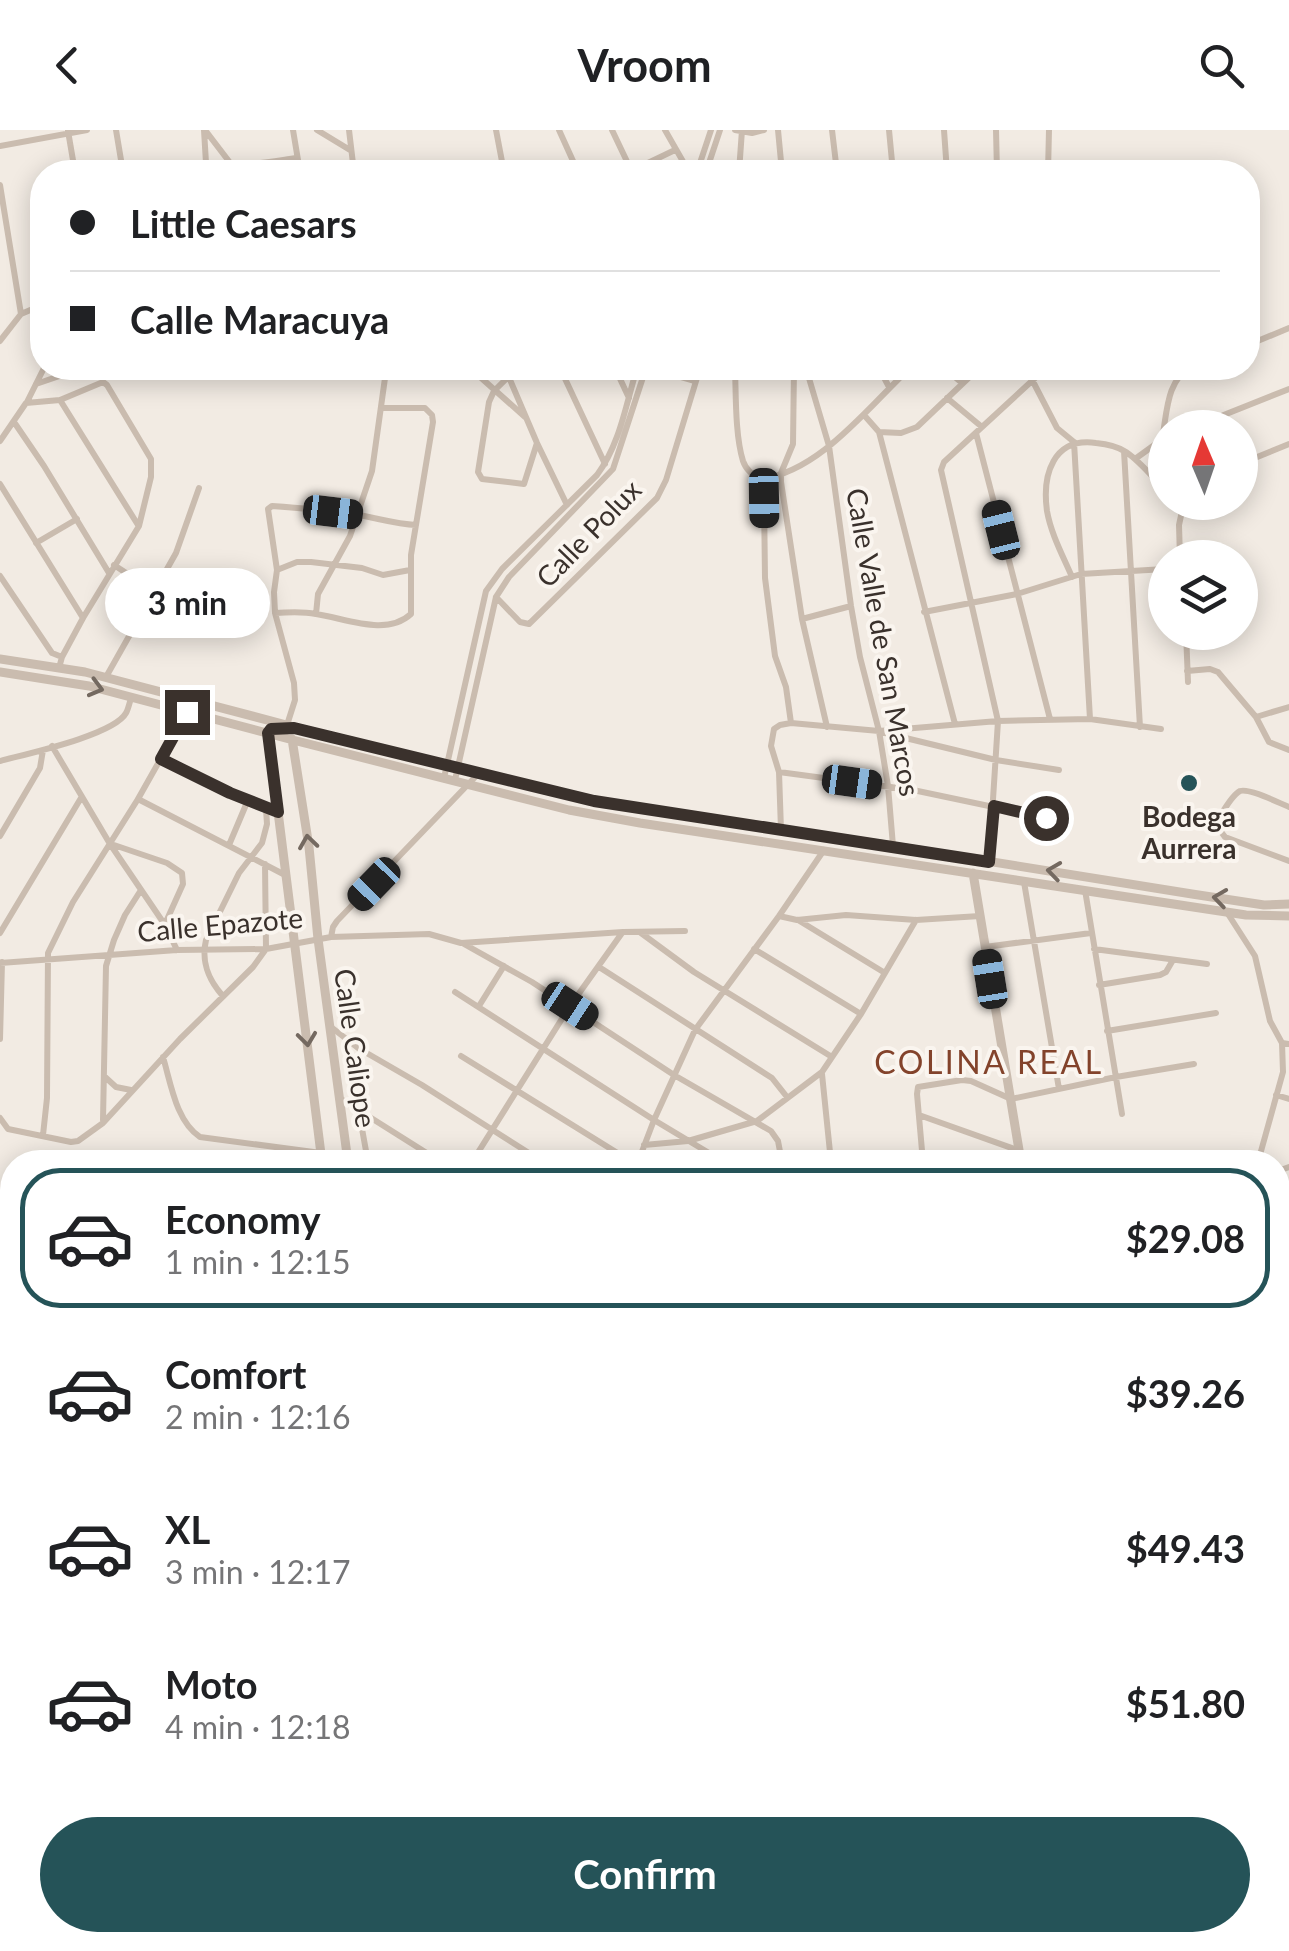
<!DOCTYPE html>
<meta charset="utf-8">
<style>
:root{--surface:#fff;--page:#f2f2f2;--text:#202124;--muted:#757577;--line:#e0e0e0;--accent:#255358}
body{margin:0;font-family:Lato,sans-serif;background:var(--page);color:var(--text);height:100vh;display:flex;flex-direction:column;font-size:38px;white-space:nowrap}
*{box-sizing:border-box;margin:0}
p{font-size:32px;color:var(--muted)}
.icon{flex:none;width:55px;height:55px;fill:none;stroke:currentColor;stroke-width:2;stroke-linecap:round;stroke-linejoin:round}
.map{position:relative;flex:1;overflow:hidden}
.panel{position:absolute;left:0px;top:1020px;width:1290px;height:802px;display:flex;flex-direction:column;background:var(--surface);border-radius:40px 40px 0 0;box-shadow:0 5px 25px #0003}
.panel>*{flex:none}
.banner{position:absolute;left:30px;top:30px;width:1230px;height:220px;border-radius:40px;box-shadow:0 5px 25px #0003;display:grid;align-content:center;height:220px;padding:0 40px;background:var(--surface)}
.needle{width:65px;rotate:358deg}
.fabs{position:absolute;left:1148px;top:280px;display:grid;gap:20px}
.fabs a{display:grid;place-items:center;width:110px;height:110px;border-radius:50%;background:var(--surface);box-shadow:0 5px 25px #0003;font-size:50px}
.end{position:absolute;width:45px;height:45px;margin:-22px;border:12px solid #3a312c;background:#fff;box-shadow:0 0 0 5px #fff}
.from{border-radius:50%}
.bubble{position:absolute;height:70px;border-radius:35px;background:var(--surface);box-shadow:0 5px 25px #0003;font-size:32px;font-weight:700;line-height:70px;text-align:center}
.car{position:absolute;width:30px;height:60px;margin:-30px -15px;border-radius:12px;box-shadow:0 0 8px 2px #0007;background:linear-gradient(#222 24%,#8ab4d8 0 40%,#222 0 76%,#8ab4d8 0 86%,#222 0)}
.banner b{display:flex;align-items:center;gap:35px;height:95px;font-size:38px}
.banner b+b{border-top:2px solid var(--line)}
.banner i{width:25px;height:25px;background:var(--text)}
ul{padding:18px 0 0;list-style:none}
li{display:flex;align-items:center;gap:30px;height:140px;margin:0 20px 15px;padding:0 20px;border:5px solid transparent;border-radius:40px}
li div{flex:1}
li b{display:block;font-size:38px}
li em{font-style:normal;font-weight:700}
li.selected{border-color:var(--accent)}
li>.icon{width:90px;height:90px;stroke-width:1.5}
.primary-button{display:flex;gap:20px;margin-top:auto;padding:20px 40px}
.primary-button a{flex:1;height:115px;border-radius:60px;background:var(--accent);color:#fff;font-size:40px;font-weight:700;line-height:115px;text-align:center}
header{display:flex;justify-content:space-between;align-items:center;height:130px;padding:0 40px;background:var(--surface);font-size:45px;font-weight:700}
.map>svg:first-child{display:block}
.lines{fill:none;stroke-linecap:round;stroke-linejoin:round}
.minor{stroke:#cabcaf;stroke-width:6}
.tertiary{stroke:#cabcaf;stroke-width:9}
.oneway{stroke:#746960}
.route{stroke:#3a312c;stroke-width:12}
.poi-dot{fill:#255358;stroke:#faf5ef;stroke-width:4}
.labels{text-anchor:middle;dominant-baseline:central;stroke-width:8;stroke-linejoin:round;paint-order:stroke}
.street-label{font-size:28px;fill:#3a312c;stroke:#faf5ef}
.poi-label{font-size:28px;font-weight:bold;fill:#3a312c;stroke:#faf5ef}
.quarter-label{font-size:32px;letter-spacing:2.5px;fill:#83432b;stroke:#faf5ef}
</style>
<header><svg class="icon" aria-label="back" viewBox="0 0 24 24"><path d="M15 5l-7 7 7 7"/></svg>Vroom<svg class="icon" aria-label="search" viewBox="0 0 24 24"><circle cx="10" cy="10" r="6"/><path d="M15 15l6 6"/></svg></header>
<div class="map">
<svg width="1289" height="1821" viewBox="0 0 1289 1821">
<rect width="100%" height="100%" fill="#f2ebe3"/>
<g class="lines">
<!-- minor -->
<path class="minor" d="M116,0L123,42
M205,0L231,34
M293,0L300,42
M317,0L350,20
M349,0L354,42
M496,0L504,42
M559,0L578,42
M612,0L632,42
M665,0L689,42
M735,0L752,3L764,0
M778,0L782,42
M832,0L837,42
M889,0L893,42
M944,0L947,42
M996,0L997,42
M68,1L75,42
M0,16L87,0
M206,33C237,38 267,32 297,28
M197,42L206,33L204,0
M629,42L675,20
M697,42L711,0
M706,42L720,0
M739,42L742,0
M1048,42L1049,0
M0,55L21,184
M0,211L21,184L42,175
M1248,215L1289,198
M470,238L525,287
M505,238L537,313L567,375
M560,238L605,334
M615,238L629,268
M650,238L695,251
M735,238C736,265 735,305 743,331C746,340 752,344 760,349
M794,238L793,314L781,343V352L802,489L827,597
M806,238L829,316L851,476L860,527L879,601L888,656L893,716
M879,238L889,257
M944,238L962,253
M1026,238L1057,298L1074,312
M509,246L494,261L489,272L478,342L482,349L524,354L537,313
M36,254L83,238
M947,268L982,297
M60,270L138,395
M27,272L44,238
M864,285L879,302L955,594
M14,292L44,336L109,443
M1191,298L1289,259
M879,302L901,303L917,297L979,238
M976,303L1050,589
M1162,309C1167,285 1166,249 1191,238
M0,311L26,273L60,270L103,252L107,255L151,329V347L139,396L83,488L62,527L59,538
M1074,312L1090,589
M1124,321L1140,597
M1135,329L1164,308
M1240,334L1289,314
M760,349L764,368L765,448L775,526L786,557L791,593
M760,349C819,343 869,276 910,238
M0,354L83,488
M36,413L77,389
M1180,428L1179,395L1184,372
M114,435L155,462
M277,440L297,432H311L362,438L383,445L410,440
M0,446L52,523L62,527
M1072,447C1063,426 1051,404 1047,381C1042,345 1053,307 1096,313C1107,314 1117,316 1126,322C1141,332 1153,348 1165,360
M496,467L520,492L529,494L657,368L666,350L700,238
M924,482L1017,464L1081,444L1165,439
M275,483C288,482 302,481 316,484C345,488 386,507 411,484V425L433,292L432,285L425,278H381
M316,484L318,464L350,406L372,341L385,248
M802,489L851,476
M1186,502L1188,552
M1187,541L1210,539L1218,542L1256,587L1269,612L1289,620
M106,547L176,423L199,358
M1256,587L1289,577
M287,595L295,570L294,553L275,483L274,462L277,440L268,379L272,376C299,378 326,380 352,384C374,387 394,394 416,395
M885,603L996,630L1059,640
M52,616L110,714L165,795L177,820
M161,629L266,679L267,694L262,713L239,743L206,810C201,832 208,849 222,865
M0,631C26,624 114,605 126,583C128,580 130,571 131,568
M779,642L913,660L1046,688
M444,648L486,461L502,439L597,345C620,314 626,274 637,238
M455,650L496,467L509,447L613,339L646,238
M138,669L287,746
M1289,677C1279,673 1250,658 1240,661C1232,665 1224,680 1219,688C1217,696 1220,701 1225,707L1289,731
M781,700L779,642L771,616L774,599L780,595L791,593L879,601L998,591L1090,589L1161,599
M0,706L40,638L43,620
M111,714L167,733L182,743L183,754L165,794
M229,715L248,670
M989,732L998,591L941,340L944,332L1046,238
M1024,752L1059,959
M1085,760L1122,984
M1228,784L1255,826L1270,891L1282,913L1289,914
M779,786L797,790L846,785L916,790L980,786
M798,790L885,843
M0,803L81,668
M641,803L694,842L832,927
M331,807L333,797L337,791L479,643
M464,814L532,852L674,945L771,1001L778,1011L782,1032
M985,817L1091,803
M754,819L861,884
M1094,819L1207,834
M0,833L177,820L266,819L331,807L429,804L461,813L623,802L685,801
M599,837L772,948L787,967
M1099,855L1160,845L1166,842L1173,830
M455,862L654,990L724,1032
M479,876L504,836
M331,897L358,918L422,955L543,1032
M1107,901L1216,883
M0,909L2,832
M461,926L632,1032
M163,927C171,954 176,991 200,1007L321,1023
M822,944L831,1032
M104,946L116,957L131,960
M1276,965L1289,969
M341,969L441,1032
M359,982L368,1032
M919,985L1020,1021
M0,988L8,999L71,1012L78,1011L103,993L180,909L253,837L266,819L265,734
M103,990L106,836L114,810L125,785L141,760
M43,1005L47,968L48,823L73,772L138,669L187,582
M644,1015L688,1011L757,991L822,942L861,884L916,790
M472,1032L570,876L622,803
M638,1032L654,990L695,900L779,786L824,720
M923,1032L917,964L918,957L962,950L971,951L1011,969L1116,947L1194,934
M1258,1032L1283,942L1282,913
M1278,1041L1289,1037
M1278,1095L1289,1090
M1278,1148L1289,1144
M1278,1221L1289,1225
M1278,1272L1289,1276
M1278,1353L1289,1372
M1278,1385L1289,1377
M1278,1443L1289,1434
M1278,1483L1289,1491
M1278,1542L1289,1550
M1278,1582L1289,1569
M1278,1597L1289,1605
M1278,1656L1289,1664
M1278,1720L1289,1729
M1278,1728L1289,1714
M1278,1793L1289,1801
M430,1810V1821
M1149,1810L1151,1821
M1209,1810L1223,1821
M107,1821L113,1810
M248,1821L250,1810
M643,1821L644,1810
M648,1821L679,1810
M784,1821V1810
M933,1821L997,1814L1103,1810"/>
<!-- tertiary -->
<path class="tertiary" d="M0,529L85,542L294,597L570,665L634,678L893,716L1192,764L1264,775L1289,774
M0,542L89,556L293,610L569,680L640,693L1246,785L1289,786
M270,599L268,603L270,618L322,1032
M292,609L309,717L318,809L348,1032
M973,743L1021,1032
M419,1810L420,1821
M276,1821L325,1810"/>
</g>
<!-- one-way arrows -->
<defs><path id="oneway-chevron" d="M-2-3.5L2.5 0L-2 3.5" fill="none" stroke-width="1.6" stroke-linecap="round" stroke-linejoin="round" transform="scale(2.5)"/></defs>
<g class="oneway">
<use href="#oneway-chevron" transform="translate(96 558) rotate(15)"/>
<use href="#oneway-chevron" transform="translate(308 712) rotate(-98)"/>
<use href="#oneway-chevron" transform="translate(1054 741) rotate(-172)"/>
<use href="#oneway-chevron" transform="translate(1220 768) rotate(-172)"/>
<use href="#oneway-chevron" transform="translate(307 909) rotate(83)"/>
</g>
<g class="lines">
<!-- route -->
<path class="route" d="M187,582L161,629L230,663L278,682L268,603L271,599L294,598L594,671L989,732L994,676L1046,688"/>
</g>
<!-- markers -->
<circle class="poi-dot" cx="1189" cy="653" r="10"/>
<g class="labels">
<!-- street labels -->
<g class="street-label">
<text transform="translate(588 403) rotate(-46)">Calle Polux</text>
<text transform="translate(884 512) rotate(80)">Calle Valle de San Marcos</text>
<text transform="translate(220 794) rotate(-5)">Calle Epazote</text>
<text transform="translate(356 918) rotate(82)">Calle Caliope</text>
</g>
<!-- poi labels -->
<g class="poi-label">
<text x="1189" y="686">Bodega<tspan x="1189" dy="32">Aurrera</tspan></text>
</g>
<!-- quarter labels -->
<g class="quarter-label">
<text x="989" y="931">COLINA REAL</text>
</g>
</g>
</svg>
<div class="fabs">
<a><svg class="needle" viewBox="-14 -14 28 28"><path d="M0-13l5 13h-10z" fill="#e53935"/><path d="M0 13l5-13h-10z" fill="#757577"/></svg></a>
<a><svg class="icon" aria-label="layers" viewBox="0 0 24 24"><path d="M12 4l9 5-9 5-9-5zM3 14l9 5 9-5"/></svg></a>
</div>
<i class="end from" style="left:1046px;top:688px"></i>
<i class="end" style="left:187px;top:582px"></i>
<div class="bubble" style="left:105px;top:438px;width:165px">3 min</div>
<i class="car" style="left:764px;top:368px;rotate:179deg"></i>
<i class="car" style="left:333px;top:382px;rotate:97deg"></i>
<i class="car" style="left:1001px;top:400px;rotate:346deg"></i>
<i class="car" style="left:852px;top:652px;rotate:98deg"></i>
<i class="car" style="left:374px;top:754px;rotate:224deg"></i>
<i class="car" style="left:990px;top:849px;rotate:351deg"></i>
<i class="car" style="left:570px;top:876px;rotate:123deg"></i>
<div class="banner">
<b><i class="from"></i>Little Caesars</b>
<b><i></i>Calle Maracuya</b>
</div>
<section class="panel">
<ul>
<li class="selected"><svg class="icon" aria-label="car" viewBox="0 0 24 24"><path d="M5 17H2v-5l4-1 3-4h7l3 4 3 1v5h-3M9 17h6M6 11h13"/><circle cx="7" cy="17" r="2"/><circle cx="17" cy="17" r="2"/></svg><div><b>Economy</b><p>1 min · 12:15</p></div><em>$29.08</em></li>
<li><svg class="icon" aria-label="car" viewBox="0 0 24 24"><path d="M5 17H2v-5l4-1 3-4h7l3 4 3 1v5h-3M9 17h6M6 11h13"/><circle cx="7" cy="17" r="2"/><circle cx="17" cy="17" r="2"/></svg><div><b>Comfort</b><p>2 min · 12:16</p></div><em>$39.26</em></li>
<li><svg class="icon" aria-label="car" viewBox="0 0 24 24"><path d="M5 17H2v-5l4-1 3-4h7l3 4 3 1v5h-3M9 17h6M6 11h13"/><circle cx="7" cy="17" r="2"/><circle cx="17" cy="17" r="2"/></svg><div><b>XL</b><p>3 min · 12:17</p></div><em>$49.43</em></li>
<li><svg class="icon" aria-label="car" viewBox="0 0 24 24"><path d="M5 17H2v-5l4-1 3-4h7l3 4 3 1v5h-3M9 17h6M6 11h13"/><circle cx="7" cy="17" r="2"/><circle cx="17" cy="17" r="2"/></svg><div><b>Moto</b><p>4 min · 12:18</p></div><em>$51.80</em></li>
</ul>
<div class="primary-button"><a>Confirm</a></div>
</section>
</div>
